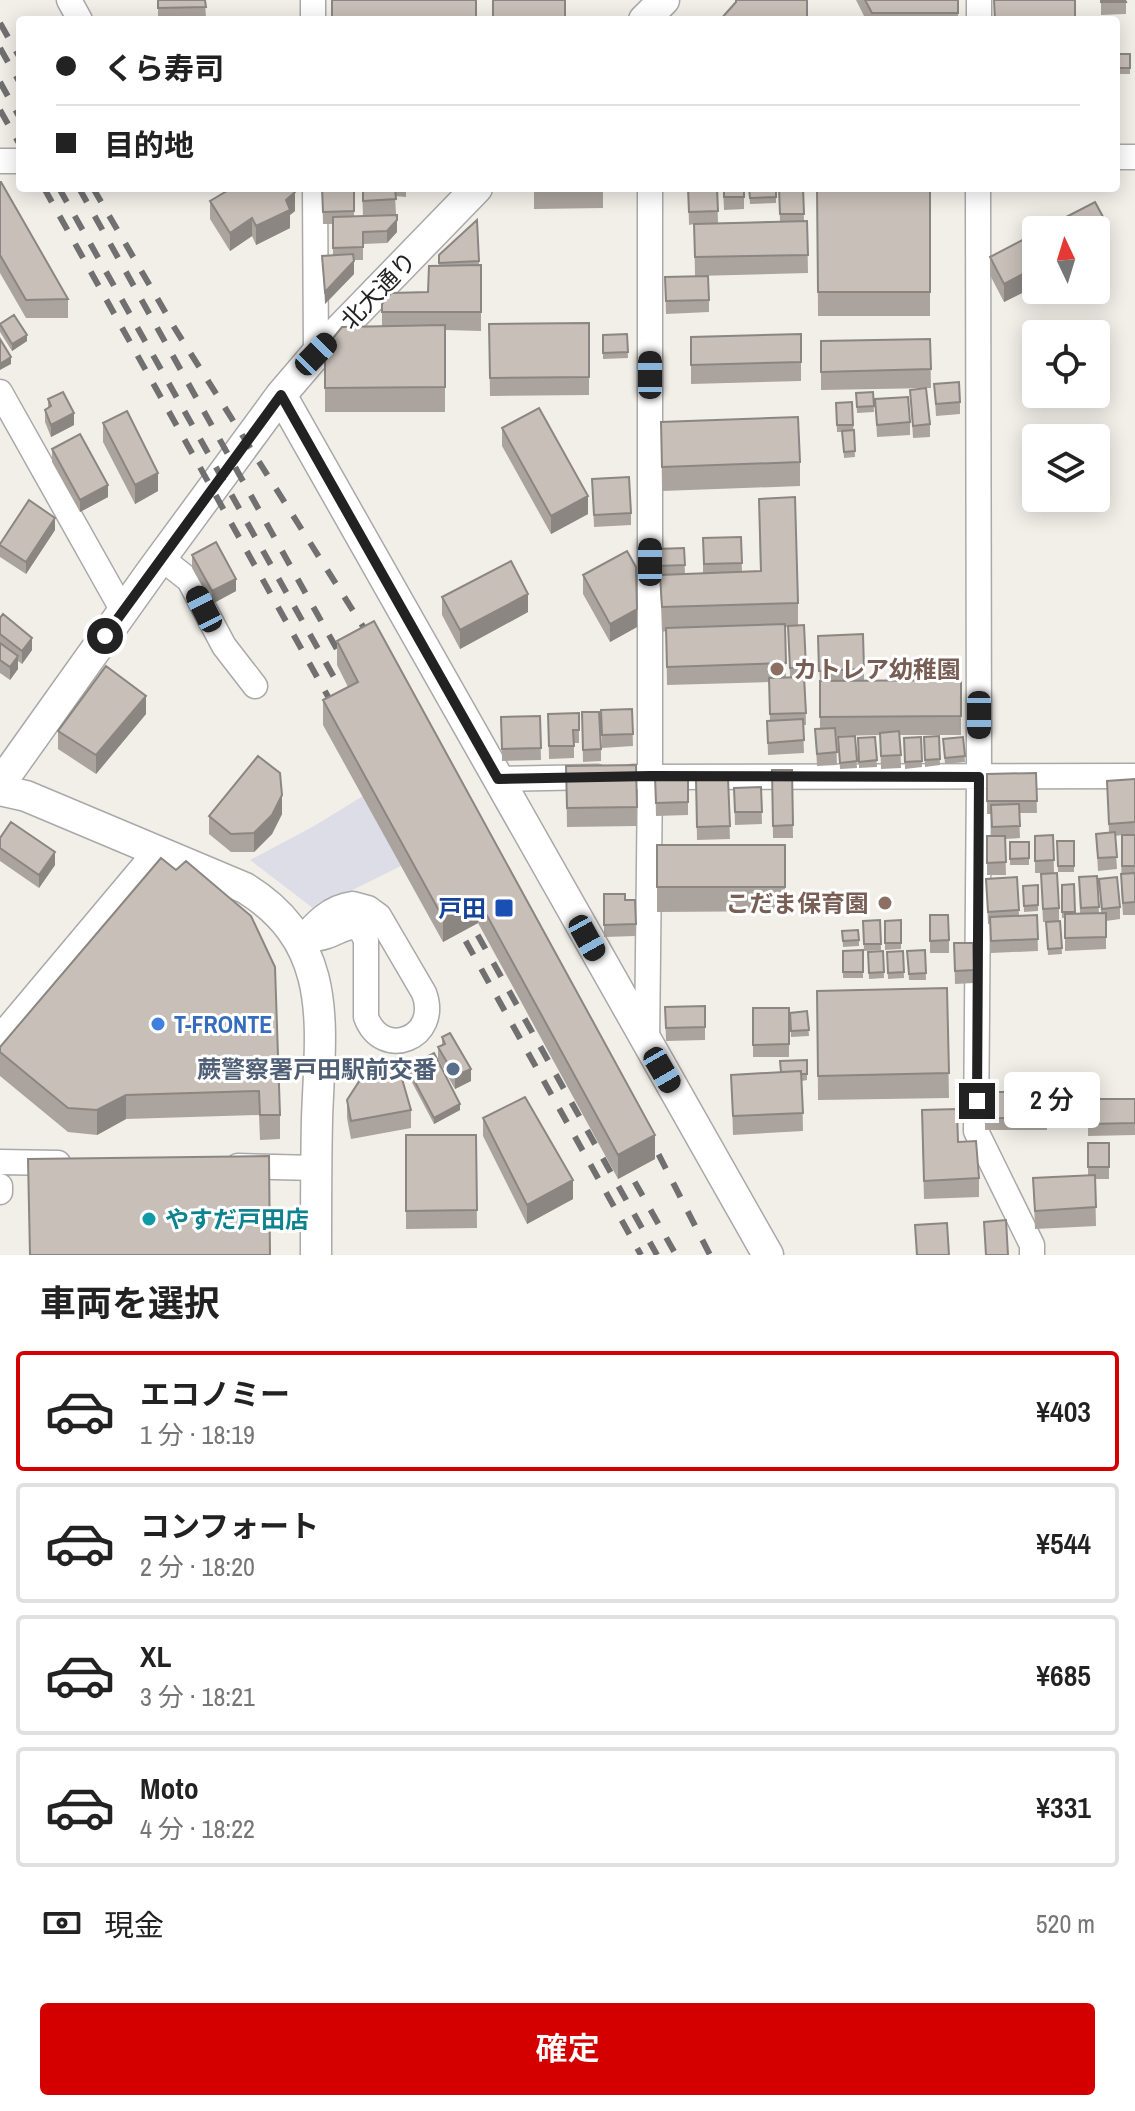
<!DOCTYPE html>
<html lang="ja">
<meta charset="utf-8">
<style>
:root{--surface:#fff;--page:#f6f6f6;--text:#222;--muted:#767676;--line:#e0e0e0;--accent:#d40000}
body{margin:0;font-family:"Archivo Narrow","Noto Sans JP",sans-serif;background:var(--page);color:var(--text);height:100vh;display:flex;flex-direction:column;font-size:30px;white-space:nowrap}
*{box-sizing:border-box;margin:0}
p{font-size:26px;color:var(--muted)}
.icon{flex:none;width:44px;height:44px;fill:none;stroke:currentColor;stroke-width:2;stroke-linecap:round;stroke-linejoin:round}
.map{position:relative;height:1255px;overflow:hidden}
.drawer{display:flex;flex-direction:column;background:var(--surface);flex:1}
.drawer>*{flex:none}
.hud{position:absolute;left:16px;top:16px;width:1104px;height:176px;border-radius:8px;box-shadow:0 4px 20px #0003;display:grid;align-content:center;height:176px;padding:0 40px;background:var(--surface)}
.needle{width:52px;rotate:356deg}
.buttons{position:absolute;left:1022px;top:216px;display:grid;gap:16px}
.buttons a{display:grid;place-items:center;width:88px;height:88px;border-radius:8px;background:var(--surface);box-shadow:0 4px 20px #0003;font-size:40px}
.end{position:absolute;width:36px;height:36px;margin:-18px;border:10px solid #222;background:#fff;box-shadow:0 0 0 4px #fff}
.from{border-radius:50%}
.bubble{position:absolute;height:56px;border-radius:8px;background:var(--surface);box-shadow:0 4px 20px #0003;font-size:26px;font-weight:600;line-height:56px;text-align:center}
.car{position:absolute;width:24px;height:48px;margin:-24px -12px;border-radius:10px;box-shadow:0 0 6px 2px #0007;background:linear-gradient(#222 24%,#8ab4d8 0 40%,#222 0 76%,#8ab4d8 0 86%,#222 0)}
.hud b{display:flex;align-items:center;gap:28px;height:76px;font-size:30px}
.hud b+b{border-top:2px solid var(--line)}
.hud i{width:20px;height:20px;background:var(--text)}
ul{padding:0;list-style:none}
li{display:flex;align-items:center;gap:24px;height:120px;margin:0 16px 12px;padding:0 24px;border:4px solid var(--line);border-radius:8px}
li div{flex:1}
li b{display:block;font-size:30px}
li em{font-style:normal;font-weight:600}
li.selected{border-color:var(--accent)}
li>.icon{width:72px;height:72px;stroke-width:1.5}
h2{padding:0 40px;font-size:36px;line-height:96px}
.pay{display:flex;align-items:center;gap:20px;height:88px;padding:0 40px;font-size:30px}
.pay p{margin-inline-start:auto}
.primary-button{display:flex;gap:16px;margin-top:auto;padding:16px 40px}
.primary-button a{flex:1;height:92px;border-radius:8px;background:var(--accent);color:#fff;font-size:32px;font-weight:600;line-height:92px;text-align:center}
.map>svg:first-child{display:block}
.plaza{fill:#dddde8}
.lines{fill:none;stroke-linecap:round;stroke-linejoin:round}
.minor-casing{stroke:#a9a9a9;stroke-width:27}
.tertiary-casing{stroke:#a9a9a9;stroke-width:33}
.minor{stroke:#fff;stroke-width:24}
.tertiary{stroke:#fff;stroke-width:30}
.rail{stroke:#707070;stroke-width:6;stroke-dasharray:16 16;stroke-linecap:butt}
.wall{fill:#aba49e;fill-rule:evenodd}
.shaded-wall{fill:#8b8681}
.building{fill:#c7bfb8;stroke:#8b8681;stroke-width:2}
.route{stroke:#222;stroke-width:10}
.education-dot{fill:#8d6e63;stroke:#fff;stroke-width:3}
.transit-dot{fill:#1a4fb4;stroke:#fff;stroke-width:3}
.shop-dot{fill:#3f7fe0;stroke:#fff;stroke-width:3}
.service-dot{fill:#5c6f8a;stroke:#fff;stroke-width:3}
.culture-dot{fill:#0f9aa8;stroke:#fff;stroke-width:3}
.labels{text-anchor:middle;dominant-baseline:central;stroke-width:6;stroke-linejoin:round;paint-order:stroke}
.street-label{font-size:24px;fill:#222;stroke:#fff}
.education-label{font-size:24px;font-weight:bold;fill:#785e54;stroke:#fff;text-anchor:start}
.transit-label{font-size:24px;font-weight:bold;fill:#164399;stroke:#fff;text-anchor:end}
.shop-label{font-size:24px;font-weight:bold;fill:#366cbe;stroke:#fff;text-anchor:start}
.service-label{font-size:24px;font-weight:bold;fill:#4e5e75;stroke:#fff;text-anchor:end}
.culture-label{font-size:24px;font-weight:bold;fill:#0d838f;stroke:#fff;text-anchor:start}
</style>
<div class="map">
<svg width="1135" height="1255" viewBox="0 0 1135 1255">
<rect width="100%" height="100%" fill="#f2efe9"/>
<!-- plaza -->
<path class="plaza" d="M363,796L401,866L314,909L250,860L314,826Z"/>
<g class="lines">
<!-- minor casing -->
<g class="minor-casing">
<path id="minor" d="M69,0L80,20
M313,20V0
M979,20V0
M1116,157H1135
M0,161H20
M315,188L316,354
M978,188L979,777L976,1131L1032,1245V1255
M0,392L123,611
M161,558L189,580L224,646L255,686
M633,777L1135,776
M498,779L597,777
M353,904L368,908L379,916L424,993C441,1038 382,1061 366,1017V941C358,916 343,931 327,936C319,939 309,940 300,941C314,924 329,907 353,904Z
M0,1037L157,850
M647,1044L650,776V188
M0,1162L58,1163
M238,1166L316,1168
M0,1186V1192"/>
</g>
<!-- tertiary casing -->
<g class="tertiary-casing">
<path id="tertiary" d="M644,20L664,0
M281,395L768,1255
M0,784L151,572L281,395L316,354L477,188
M0,790L26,796L245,888C336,944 320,1028 317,1119C316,1165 316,1210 316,1255"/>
</g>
<!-- minor -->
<use href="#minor" class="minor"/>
<!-- tertiary -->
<use href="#tertiary" class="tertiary"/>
<!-- rail -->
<path class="rail" d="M0,23L20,58
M0,48L20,83
M0,82L20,118
M0,110L20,145
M44,188L340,718
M59,188L353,711
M79,188L348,669
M93,188L174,327L374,644
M462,907L657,1255
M450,913L641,1255
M644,1126L710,1255
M619,1154L676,1255"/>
</g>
<!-- wall -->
<path class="wall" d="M158,0H205L206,19L158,20Z
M856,0H958V20H866Z
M1101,0L1126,2V14L1101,15Z
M1116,54H1130V74H1116Z
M0,182L68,299V318H26L0,273Z
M322,188H354V216H363L362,188H417V190L406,191V197L395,196L397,232L387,243L363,244V260H354V274L325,304L322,256L333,255V224H323Z
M534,188H603V208L534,209Z
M688,188H717L718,223L780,221L779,188H803L804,221H807L808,273L695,276L694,224L689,225Z
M723,188H744V209L724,210Z
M749,188H776V203L750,204Z
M817,188H930V316H818Z
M210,201L295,211L290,215V228L256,245L252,236L230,251L210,219Z
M477,220L479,265H481V331L445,330V412H325V348L382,327V304L428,292L439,266V255Z
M1036,233V286L1004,302L990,275V257Z
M665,277L709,300V312L666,314Z
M589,323V395L490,396L489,324Z
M0,324L27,341L12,351L0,332Z
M627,334L628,358L603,359V335Z
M691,337L801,362V381L691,384Z
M930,339L931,388L821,390V341Z
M934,384L960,402V414L936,416Z
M910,390L930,424V437L913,438Z
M873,392L874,412L857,413L856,393Z
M48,399L74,425L51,437L45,422V410L48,408Z
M875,399L910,422V435L877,437Z
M852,402L855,457L844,458L842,432H837L836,403Z
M661,422L800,462V486L662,491Z
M103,423L158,491L135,504L103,442Z
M502,428L588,514L551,534L502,446Z
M52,449L108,497L80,512L52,462Z
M592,479L631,513V525L594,527Z
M759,499L798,603V626L806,667V679H805L806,725H803L804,753L768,755L767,721H770L769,682L667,685L666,631L662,632L660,578H657L656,549L684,548L685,574L703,573V538L741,537L742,572L760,571ZM785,627H788L790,677H786Z
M55,530L26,574L0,557V544Z
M192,555L236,591L212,604L192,568Z
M583,575L637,627L610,642L583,594Z
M442,597L528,612L460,649L442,615Z
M0,618L32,650L22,664L18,661V669L10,680L0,673Z
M337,641L655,1159L618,1179L478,923L443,942L323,725V700L348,687L337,665Z
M818,649L864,669V681L961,680V735H900L901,768L881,769L880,735L836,736L837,765L817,766L815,729H820V683Z
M632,709L633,746L602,748L601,710Z
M582,712L601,749V761L583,762Z
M579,713V743H574V758L549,759L548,714Z
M146,714L96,774L58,749V731Z
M540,716L541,760L502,761L501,717Z
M855,736L857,768L840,769L838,737Z
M939,736L940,765L925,767L924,737Z
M875,737L877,767L859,768L858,738Z
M921,737L922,767L905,769L904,738Z
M963,737L965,762L945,764L943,739Z
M636,765L637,826L567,827L566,766Z
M772,770H792L793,838H773Z
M1036,773L1037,813H1019L1020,838L1005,839L1006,875H987V836H992L991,814H987V774Z
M688,776V815L656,816L655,777Z
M728,778L730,839L697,840L696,779Z
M1135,779V915H1123L1121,887L1122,835L1115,836L1117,869L1098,871L1096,834L1109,833L1107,781Z
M761,787L762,824L735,825L734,788Z
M282,814L272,834L254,852H231L209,834V816Z
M1053,835L1054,873H1035V836Z
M0,838L55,865L39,888L0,861Z
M1057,841H1074V872H1058Z
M1010,842H1029V865H1010Z
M657,845H785V911L657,912Z
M161,858L280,1115V1139L260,1140L259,1115L126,1119L97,1135L68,1132L0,1076V1047Z
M1041,874L1059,908V921L1043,922Z
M1097,876L1099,913H1101L1099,879L1120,907V919L1106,921V949L1065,951V918H1062V885L1074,884L1075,914H1080L1079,877Z
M1017,877L1019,916L1037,915L1038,951L991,953L990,924H988L986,879Z
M1038,885V911L1024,912L1023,886Z
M604,894L625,900L636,924V936L604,937Z
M930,915L949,940V953H930Z
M880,920L881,950L864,951L863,921Z
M901,920V949L885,950V921Z
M1060,921L1062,954L1048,955L1046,922Z
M842,931L859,940V946L843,947Z
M954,943H973L974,983L955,984Z
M863,950V978H843V951Z
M925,950L926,980H909L907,951Z
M883,951L884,978L869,979L868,952Z
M903,951L904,978L888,979L887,952Z
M947,988L949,1098L818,1100L817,991Z
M705,1006V1040L666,1041L665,1007Z
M753,1008H789V1057H753Z
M807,1011L809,1036L791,1037L790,1013Z
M442,1037L471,1081L455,1089L438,1059V1047L442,1045Z
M807,1060V1080L802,1081L803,1131L733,1135L731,1075L780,1072Z
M407,1067L460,1110L434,1124L407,1073Z
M985,1092H1046L1047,1130H985Z
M1088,1099H1135V1135L1088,1136Z
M347,1100L411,1110V1128L351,1139L347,1118Z
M483,1118L573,1199L527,1224L483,1136Z
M922,1128L958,1142L979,1178V1197L924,1199Z
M406,1135H476L477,1228L406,1229Z
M1088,1143H1109V1179H1095L1096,1226L1035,1229L1033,1178L1088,1175Z"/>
<!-- shaded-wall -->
<path class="shaded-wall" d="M295,192V211L290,215V228L256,245V226Z
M252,218V236L230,251V233Z
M397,220V232L387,243V231Z
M1109,228V247L1096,254V236Z
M354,261V274L325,304V292Z
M1036,267V286L1004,302V284Z
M27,335V341L12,351V344Z
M11,357V364L0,370V364Z
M74,413V425L51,437V425Z
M158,473V491L135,504V485Z
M108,485V497L80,512V500Z
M588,496V514L551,534V516Z
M55,518V530L26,574V562Z
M236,579V591L212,604V591Z
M528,594V612L460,649V630Z
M637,609V627L610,642V624Z
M32,638V650L22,664V651Z
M18,656V669L10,680V667Z
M146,696V714L96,774V755Z
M282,795V814L272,834L254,852V833Z
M55,852V865L39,888V875Z
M478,899V923L443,942V918Z
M471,1069V1081L455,1089V1076Z
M126,1095V1119L97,1135V1110Z
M460,1104V1110L434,1124V1118Z
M655,1135V1159L618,1179V1155Z
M573,1180V1199L527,1224V1205Z"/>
<!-- building -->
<path class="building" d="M158,0H205L206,7L158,8Z
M332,0H476V20H332Z
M493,0H565V20H493Z
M736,0H807V20H720L736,2Z
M865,0H958V13H872Z
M994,0H1075V20H995Z
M1101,0H1125L1126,2H1101Z
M1116,54H1130V68H1116Z
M0,182H1L68,299L26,300L0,255Z
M232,188H293L295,192L286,200L290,210L256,226L252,218L230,233L210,201Z
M322,188H354V211L323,212Z
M363,188H395L396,199L363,201Z
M534,188H603V190H534Z
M688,188H717L718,211L689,212Z
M724,188H744V197H724Z
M749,188H776V197L750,198Z
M779,188H803L804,214H780Z
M817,188H930V292H818Z
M1095,202L1109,228L1096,236V230H1041Z
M397,215V220L387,231L363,232V247L333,248V217Z
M477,220L479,261L439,263V255Z
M807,221L808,255L695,257L694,224Z
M1036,233V267L1004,284L990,257Z
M353,254L354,261L325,292L322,256Z
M481,265V312H382V304L391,293L428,292L429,266Z
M708,276L709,300L666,301L665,277Z
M14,315L27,335L12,344L0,324Z
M589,323V377L490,378L489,324Z
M445,325V387L325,388V348L342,327Z
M627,334L628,352L603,353V335Z
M801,334V362L691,365V337Z
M0,339L11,357L0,364Z
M930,339L931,369L821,372V341Z
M959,382L960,402L936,404L934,384Z
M926,388L930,424L913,426L910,390Z
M63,392L74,413L51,425L45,410L51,406L48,399Z
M873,392L874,406L857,407L856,393Z
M908,397L910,422L877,425L875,399Z
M852,402L853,425H837L836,403Z
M539,408L588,496L551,516L502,428Z
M127,411L158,473L135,485L103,423Z
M798,417L800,462L662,467L661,422Z
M854,430L855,451L844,452L842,431Z
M80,434L108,485L80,500L52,449Z
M629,477L631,513L594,515L592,479Z
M795,497L798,603L662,607L660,575L761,571L759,499Z
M29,500L55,518L26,562L0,545V544Z
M741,537L742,563L704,564L703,538Z
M216,542L236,579L212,591L192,555Z
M684,548L685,565L657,566L656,549Z
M627,551L636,567L637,609L610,624L583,575Z
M511,561L528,594L460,630L442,597Z
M3,614L32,638L22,651L0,634V618Z
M374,621L655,1135L618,1155L478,899L443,918L323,700L358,682L337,641Z
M785,624L786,663L667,667L666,628Z
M804,625L806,667L790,668L788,626Z
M863,634L864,669L819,671L818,636Z
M0,643L18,656L10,667L0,660Z
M106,666L146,696L96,755L58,731Z
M804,677L806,713L770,714L769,678Z
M961,680V716L820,717V681Z
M632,709L633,734L602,735L601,710Z
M582,712H599L601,749L583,750Z
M579,713V730H573L574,746H549L548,714Z
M540,716L541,748L502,749L501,717Z
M803,719L804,740L768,743L767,721Z
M835,728L837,752L817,754L815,729Z
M899,731L901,755L881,756L880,733Z
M855,736L857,761L840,763L838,737Z
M939,736L940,759L925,760L924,737Z
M875,737L877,760L859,762L858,738Z
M921,737L922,761L905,762L904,738Z
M963,737L965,756L945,758L943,739Z
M258,756L280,773L282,795L272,815L254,833L231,834L209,816Z
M636,765L637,807L567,808L566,766Z
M772,770H792L793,825L773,826Z
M1036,773L1037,801H987V774Z
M688,776V802L656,803L655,777Z
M728,778L730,826L697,827L696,779Z
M1135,779V822L1109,824L1107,781Z
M761,787L762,812H735L734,788Z
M1019,804L1020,826L992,827L991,805Z
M11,822L55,852L39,875L0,848V838Z
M1115,832L1117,857L1098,858L1096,834Z
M1053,835L1054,860L1035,861V836Z
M1122,835H1135V866H1122Z
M987,836H1005L1006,862L987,863Z
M1057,841H1074V866H1058Z
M1010,842H1029V858L1010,859Z
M657,845H785V887H657Z
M161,858L176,870L186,861L251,916L275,967L280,1115H260L259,1091L126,1095L97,1110L68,1108L0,1052V1047Z
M1057,873L1059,908L1043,909L1041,874Z
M1135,873V902L1123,903L1121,874Z
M1097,876L1099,907L1081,908L1079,877Z
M1017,877L1019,910L988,912L986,879Z
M1117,877L1120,907L1102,909L1099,879Z
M1074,884L1075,912H1062V885Z
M1038,885V905L1024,906L1023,886Z
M604,894H625V900H635L636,924L604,925Z
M1106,913V937L1065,938V914Z
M930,915H948L949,940L930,941Z
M1037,915L1038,939L991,941L990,917Z
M880,920L881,944H864L863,921Z
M901,920V943H885V921Z
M1060,921L1062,948L1048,949L1046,922Z
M858,930L859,940L843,941L842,931Z
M954,943H973L974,970L955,971Z
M863,950V972H843V951Z
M925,950L926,973L909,974L907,951Z
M883,951L884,972L869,973L868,952Z
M903,951L904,972L888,973L887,952Z
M947,988L949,1073L818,1076L817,991Z
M705,1006V1027L666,1028L665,1007Z
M753,1008H789V1044L753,1045Z
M807,1011L809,1030L791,1031L790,1013Z
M450,1033L471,1069L455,1076L438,1047L445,1044L442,1037Z
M434,1053L460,1104L434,1118L407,1067Z
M396,1058L411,1110L351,1121L347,1100L360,1080Z
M807,1060V1074H801V1071L781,1072L780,1061Z
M801,1071L803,1113L733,1116L731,1075Z
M985,1092H1046L1047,1118H985Z
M525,1097L573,1180L527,1205L483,1118Z
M1088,1099H1135V1123L1088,1124Z
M957,1109L958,1142L976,1141L979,1178L924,1181L922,1110Z
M406,1135H476L477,1210L406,1211Z
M1088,1143H1109V1167H1088Z
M269,1156L270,1255H30L28,1159Z
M1095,1175L1096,1207L1035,1211L1033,1178Z
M1006,1220L1008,1255H986L984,1222Z
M947,1223L949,1255H917L915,1225Z"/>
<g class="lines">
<!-- route -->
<path class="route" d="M105,636L281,395L498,779L650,776L979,777L977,1101"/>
</g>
<!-- markers -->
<g class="education-dot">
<circle cx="777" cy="669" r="8"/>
<circle cx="885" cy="903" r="8"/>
</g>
<rect class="transit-dot" x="494" y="898" width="20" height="20" rx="4"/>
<circle class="shop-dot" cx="158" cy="1024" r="8"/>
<circle class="service-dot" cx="453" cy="1069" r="8"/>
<circle class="culture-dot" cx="149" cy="1219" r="8"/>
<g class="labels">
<!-- street labels -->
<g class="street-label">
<text transform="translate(378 290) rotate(-46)">北大通り</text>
</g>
<!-- education labels -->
<g class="education-label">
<text x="793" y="669">カトレア幼稚園</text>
<text x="869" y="903" text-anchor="end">こだま保育園</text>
</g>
<!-- transit labels -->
<g class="transit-label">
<text x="486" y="908">戸田</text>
</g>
<!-- shop labels -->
<g class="shop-label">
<text x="174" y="1024">T-FRONTE</text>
</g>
<!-- service labels -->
<g class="service-label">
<text x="437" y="1069">蕨警察署戸田駅前交番</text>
</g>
<!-- culture labels -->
<g class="culture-label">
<text x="165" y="1219">やすだ戸田店</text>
</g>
</g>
</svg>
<div class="buttons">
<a><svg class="needle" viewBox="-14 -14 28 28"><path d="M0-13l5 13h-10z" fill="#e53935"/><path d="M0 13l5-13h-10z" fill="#767676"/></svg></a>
<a><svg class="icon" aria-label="locate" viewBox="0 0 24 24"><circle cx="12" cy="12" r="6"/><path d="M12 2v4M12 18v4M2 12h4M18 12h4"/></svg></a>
<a><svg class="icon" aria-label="layers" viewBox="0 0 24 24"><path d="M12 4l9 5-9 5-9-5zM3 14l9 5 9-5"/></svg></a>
</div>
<i class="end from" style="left:105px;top:636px"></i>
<i class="end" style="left:977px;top:1101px"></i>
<div class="bubble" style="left:1004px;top:1072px;width:96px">2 分</div>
<i class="car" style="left:316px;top:354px;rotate:44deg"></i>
<i class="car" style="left:650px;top:375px;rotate:0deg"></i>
<i class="car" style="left:650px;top:562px;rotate:0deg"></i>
<i class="car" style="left:204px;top:609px;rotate:333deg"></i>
<i class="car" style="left:979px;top:715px;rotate:180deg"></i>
<i class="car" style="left:587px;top:938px;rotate:151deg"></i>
<i class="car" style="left:662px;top:1070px;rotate:150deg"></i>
<div class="hud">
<b><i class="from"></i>くら寿司</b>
<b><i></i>目的地</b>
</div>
</div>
<section class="drawer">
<h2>車両を選択</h2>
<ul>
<li class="selected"><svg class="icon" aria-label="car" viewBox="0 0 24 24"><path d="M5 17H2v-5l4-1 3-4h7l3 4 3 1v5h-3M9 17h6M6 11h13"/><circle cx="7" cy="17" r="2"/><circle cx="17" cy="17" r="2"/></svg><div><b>エコノミー</b><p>1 分 · 18:19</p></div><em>¥403</em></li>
<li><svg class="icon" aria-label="car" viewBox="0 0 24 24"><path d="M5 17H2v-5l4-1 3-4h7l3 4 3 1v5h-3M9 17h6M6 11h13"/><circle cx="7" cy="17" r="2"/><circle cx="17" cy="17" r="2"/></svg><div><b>コンフォート</b><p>2 分 · 18:20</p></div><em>¥544</em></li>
<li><svg class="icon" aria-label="car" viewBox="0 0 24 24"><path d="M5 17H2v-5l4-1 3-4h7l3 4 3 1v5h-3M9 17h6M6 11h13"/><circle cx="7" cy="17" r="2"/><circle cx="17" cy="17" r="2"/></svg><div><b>XL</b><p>3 分 · 18:21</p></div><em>¥685</em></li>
<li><svg class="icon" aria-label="car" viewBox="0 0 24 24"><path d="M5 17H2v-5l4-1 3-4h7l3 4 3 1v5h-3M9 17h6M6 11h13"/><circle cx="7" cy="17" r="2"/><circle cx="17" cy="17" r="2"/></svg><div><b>Moto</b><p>4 分 · 18:22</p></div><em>¥331</em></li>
</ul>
<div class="pay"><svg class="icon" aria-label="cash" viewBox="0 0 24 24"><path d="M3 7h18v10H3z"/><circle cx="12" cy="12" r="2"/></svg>現金<p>520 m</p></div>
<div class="primary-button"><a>確定</a></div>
</section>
